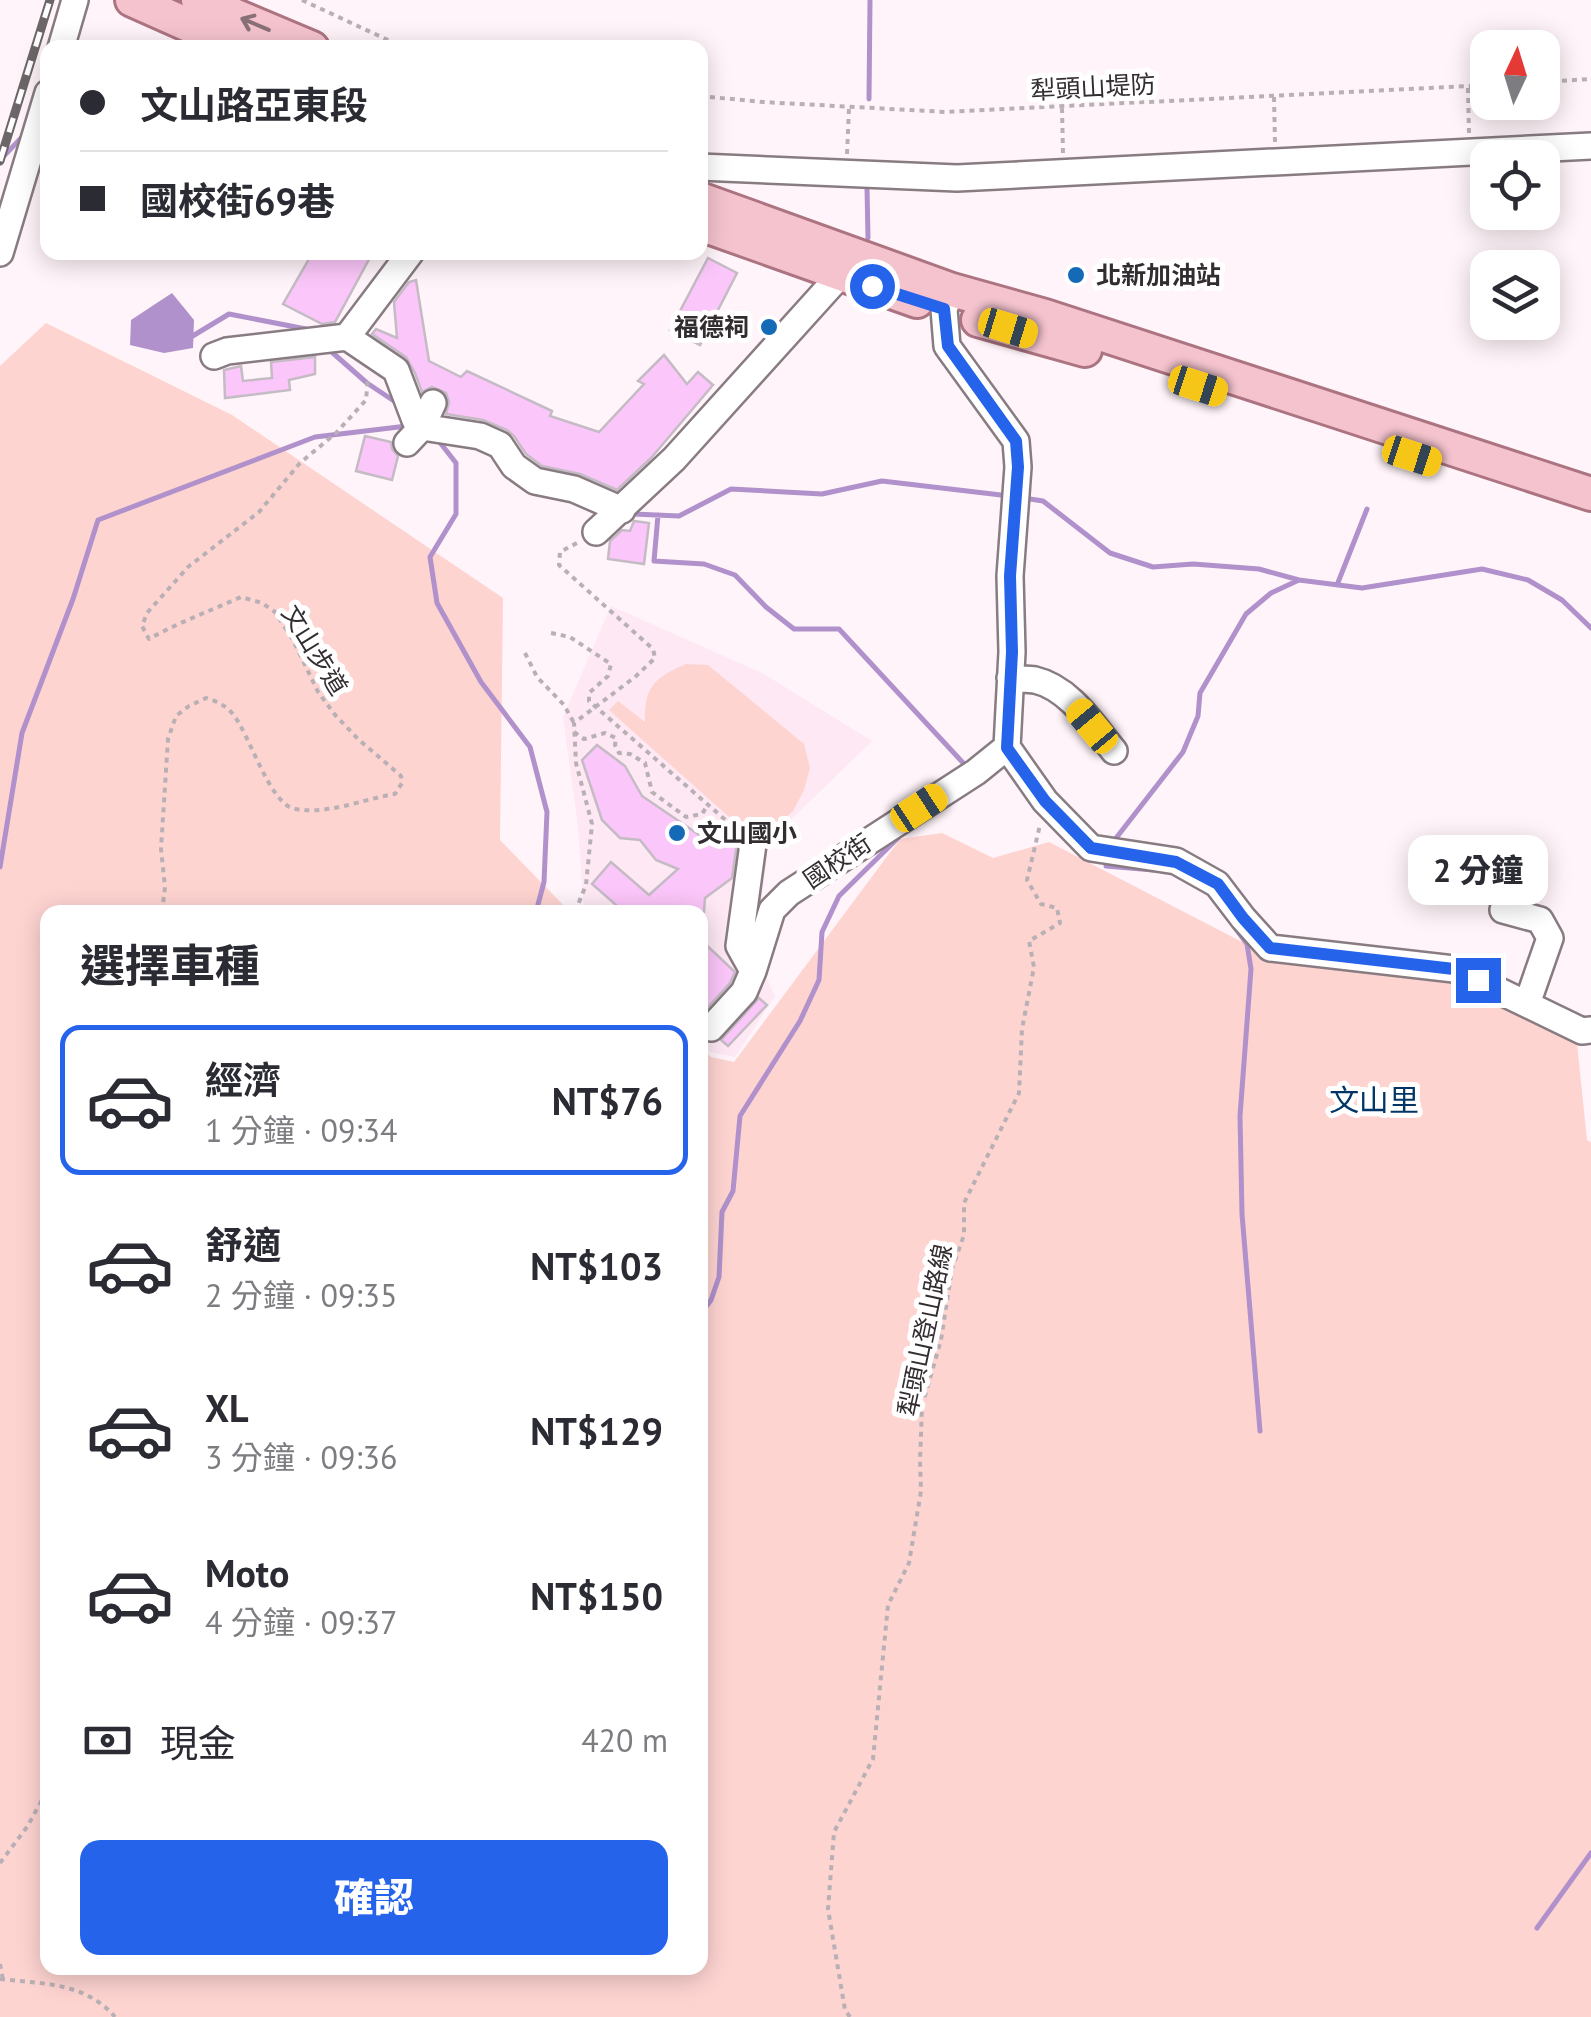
<!DOCTYPE html>
<html lang="zh-TW">
<meta charset="utf-8">
<style>
:root{--surface:#fff;--page:#f2f2f3;--text:#2b2b33;--muted:#7c7c81;--line:#e1e1e2;--accent:#2563eb}
body{margin:0;font-family:"PT Sans","Noto Sans TC",sans-serif;background:var(--page);color:var(--text);height:100vh;display:flex;flex-direction:column;font-size:38px;white-space:nowrap}
*{box-sizing:border-box;margin:0}
p{font-size:32px;color:var(--muted)}
.icon{flex:none;width:55px;height:55px;fill:none;stroke:currentColor;stroke-width:2;stroke-linecap:round;stroke-linejoin:round}
.map{position:relative;flex:1;overflow:hidden}
.drawer{position:absolute;left:40px;top:905px;width:668px;height:1070px;display:flex;flex-direction:column;background:var(--surface);border-radius:20px;box-shadow:0 5px 25px #0003}
.drawer>*{flex:none}
.hud{position:absolute;left:40px;top:40px;width:668px;height:220px;border-radius:20px;box-shadow:0 5px 25px #0003;display:grid;align-content:center;height:220px;padding:0 40px;background:var(--surface)}
.needle{width:65px;rotate:4deg}
.tools{position:absolute;left:1470px;top:30px;display:grid;gap:20px}
.tools a{display:grid;place-items:center;width:90px;height:90px;border-radius:20px;background:var(--surface);box-shadow:0 5px 25px #0003;font-size:50px}
.end{position:absolute;width:45px;height:45px;margin:-22px;border:12px solid #2563eb;background:#fff;box-shadow:0 0 0 5px #fff}
.from{border-radius:50%}
.bubble{position:absolute;height:70px;border-radius:20px;background:var(--surface);box-shadow:0 5px 25px #0003;font-size:32px;font-weight:800;line-height:70px;text-align:center}
.car{position:absolute;width:30px;height:60px;margin:-30px -15px;border-radius:12px;box-shadow:0 0 8px 2px #0007;background:linear-gradient(#f5c518 24%,#345 0 40%,#f5c518 0 76%,#345 0 86%,#f5c518 0)}
.hud b{display:flex;align-items:center;gap:35px;height:95px;font-size:38px}
.hud b+b{border-top:2px solid var(--line)}
.hud i{width:25px;height:25px;background:var(--text)}
ul{padding:0;list-style:none}
li{display:flex;align-items:center;gap:30px;height:150px;margin:0 20px 15px;padding:0 20px;border:5px solid transparent;border-radius:20px}
li div{flex:1}
li b{display:block;font-size:38px}
li em{font-style:normal;font-weight:800}
li.on{border-color:var(--accent)}
li>.icon{width:90px;height:90px;stroke-width:1.5}
h2{padding:0 40px;font-size:45px;line-height:120px}
.pay{display:flex;align-items:center;gap:25px;height:110px;padding:0 40px;font-size:38px}
.pay p{margin-inline-start:auto}
.action{display:flex;gap:20px;margin-top:auto;padding:20px 40px}
.action a{flex:1;height:115px;border-radius:20px;background:var(--accent);color:#fff;font-size:40px;font-weight:800;line-height:115px;text-align:center}
.map>svg:first-child{display:block}
.built{fill:#fde8f3}
.green{fill:#fed4d1}
.water{fill:#b091cb}
.lines{fill:none;stroke-linecap:round;stroke-linejoin:round}
.stream{stroke:#b091cb;stroke-width:5}
.building{fill:#fbc6f9;stroke:#c5bbc5;stroke-width:2.5}
.minor-casing{stroke:#887c82;stroke-width:30}
.major-casing{stroke:#ac7481;stroke-width:38}
.path{stroke:#b9b0b5;stroke-width:4;stroke-dasharray:5 5;stroke-linecap:butt}
.minor{stroke:#fff;stroke-width:25}
.major{stroke:#f4c3ce;stroke-width:32}
.rail-casing{stroke:#6d6669;stroke-width:9}
.rail{stroke:#fff;stroke-width:5;stroke-dasharray:15;stroke-linecap:butt}
.oneway{stroke:#897077}
.route{stroke:#2563eb;stroke-width:12}
.poi-dot{fill:#146ab7;stroke:#fff;stroke-width:4}
.labels{text-anchor:middle;dominant-baseline:central;stroke-width:10;stroke-linejoin:round;paint-order:stroke}
.street-label{font-size:25px;fill:#322d30;stroke:#fff}
.poi-label{font-size:25px;font-weight:bold;fill:#322d30;stroke:#fff;text-anchor:start}
.quarter-label{font-size:30px;fill:#003565;stroke:#fff}
</style>
<div class="map">
<svg width="1591" height="2017" viewBox="0 0 1591 2017">
<rect width="100%" height="100%" fill="#fff4f9"/>
<!-- built -->
<path class="built" d="M611,606L764,674L872,741L769,841L755,954L775,996L735,1057L710,1052L700,1042V912H584L578,826L563,717Z"/>
<!-- green -->
<path class="green" d="M46,323L232,415L503,598L500,840L570,912H48V1968H700V1046L711,1057L734,1062L900,839L942,833L993,858L1049,842L1279,961L1419,955L1575,1024L1587,1140L1591,1142V2017H0V366Z
M686,664L708,665L804,744L810,768L804,790L793,811L780,823L764,830L738,825L609,710L618,701L645,722C644,687 654,678 686,664Z"/>
<!-- water -->
<path class="water" d="M172,293L194,320L193,348L164,353L130,345L131,320Z"/>
<g class="lines">
<!-- stream -->
<path class="stream" d="M869,99L870,0
M0,160L24,135
M867,188L868,238
M381,252L394,263
M191,337L229,314L306,329L311,333
M326,347L367,383L400,405
M438,440L456,463V514L430,557L437,603L481,682L530,747L547,812L544,882L536,912
M1030,499L1043,501L1110,553L1153,567L1193,564L1259,569L1299,580L1362,588L1482,569L1528,580L1562,600L1591,628
M633,514L679,516L731,489L822,494L882,481L1001,495
M658,515L654,561L704,564L735,575L766,607L794,629H839L966,766
M1337,585L1367,509
M1113,842L1183,752L1198,716L1200,693L1246,614L1271,593L1299,580
M1106,866L1153,870
M0,867L22,733L73,599L98,520L315,437L407,426
M1236,929L1247,944L1251,969L1240,1116L1242,1214L1260,1431
M700,1315L711,1300L719,1277L722,1212L733,1191L740,1116L800,1021L819,980L822,932L839,896L903,833
M1537,1928L1591,1853
M663,1970L664,1968"/>
</g>
<!-- building -->
<path class="building" d="M313,252H373L335,322L322,324L283,304Z
M708,258L737,273L700,345L670,330Z
M416,280L429,361L461,377L467,371L552,411L550,416L599,432L644,384L638,381L664,355L687,384L698,372L713,385L652,457L617,490L580,474L542,466L526,454L514,436L507,430L483,420L446,414L449,402L446,393L432,387L422,392L415,373L406,357L372,334L376,329L397,338L394,302L409,282Z
M315,357V374L289,380L290,390L225,398L224,370L241,366L243,381L272,378L271,362Z
M365,436L391,442L392,449L398,456L392,480L356,471Z
M634,521L649,523L644,564L608,559L610,541L622,530L630,531Z
M597,745L625,766L642,796L714,845L737,843L732,878L705,898L704,912H624L592,884L611,862L649,895L678,869L656,860L640,840L620,838L602,820L582,760Z
M700,939L735,972L730,983L700,1016Z
M759,998L767,1005L728,1046L721,1040Z"/>
<g class="lines">
<!-- minor casing -->
<g class="minor-casing">
<path id="minor" d="M61,48L75,0
M700,167L957,178L1591,146
M0,253L48,93
M347,337L411,252
M214,356L227,351L347,337L396,370L415,420L422,427L407,443
M433,403L422,427L480,436L500,445L514,466L535,481L574,489L622,510
M596,532L674,459L833,283L843,256
M1010,678C1018,679 1027,679 1035,680C1070,688 1093,726 1114,751
M1007,747L1045,801L1091,848L1176,861L1217,884L1243,918L1270,948L1454,969L1582,1031L1591,1030
M1503,910L1540,920L1550,938L1527,1004
M753,971L772,910L789,893L976,772L1007,747L1012,652L1010,576L1018,467L1016,441L947,346L944,309L952,290
M711,1028L744,992L753,971L739,946L753,844"/>
</g>
<!-- major casing -->
<g class="major-casing">
<path id="major" d="M132,0L240,48
M198,0L312,48
M700,199L952,290L1045,316L1591,494
M700,224L917,301
M978,320L1085,350"/>
</g>
<!-- path -->
<path class="path" d="M302,0L405,48
M1542,82L1591,79
M1468,88L1469,133
M700,96L763,102L946,112L1488,85
M1274,97L1275,142
M1062,108L1063,153
M847,154L849,108
M551,633L570,637L611,664L608,676L589,693V701L737,830
M525,653L537,677L564,705L574,723
M574,732L584,739L605,733L616,738L615,745L619,753L630,754L645,763L652,792L686,817L702,814L707,806
M162,912L165,887L161,849L168,739L176,716L189,706L206,698C216,701 225,705 232,713C250,734 269,804 295,809C329,815 363,799 395,794L402,783L401,776L358,739L336,716L318,692L293,640L275,612L262,603L241,597C210,611 179,622 149,639L142,626L147,613L188,567L259,512L300,463L336,433L366,400L368,378
M575,912L586,885L592,824L576,763L574,723L635,677L655,658L653,649L559,565L560,552L577,543
M0,1863L27,1827L48,1789
M0,1964L3,1980
M0,1979C43,1984 85,1982 115,2017
M850,2017L845,2010L828,1909L834,1832L873,1759L888,1605L909,1563L921,1491L920,1461L922,1406L941,1340L952,1269L964,1235V1203L1019,1093L1022,1029L1034,967L1029,941L1060,923L1057,908L1041,904L1027,880L1040,825"/>
<!-- minor -->
<use href="#minor" class="minor"/>
<!-- major -->
<use href="#major" class="major"/>
<!-- rail casing -->
<g class="rail-casing">
<path id="rail" d="M0,161L50,0"/>
</g>
<!-- rail -->
<use href="#rail" class="rail"/>
</g>
<!-- one-way arrows -->
<defs><path id="oneway-shaft" d="M-6 0H5M1.5-3L5.5 0L1.5 3" fill="none" stroke-width="1.6" stroke-linecap="round" stroke-linejoin="round" transform="scale(2.5)"/></defs>
<use class="oneway" href="#oneway-shaft" transform="translate(255 24) rotate(-157)"/>
<g class="lines">
<!-- route -->
<path class="route" d="M872,286L944,309L948,346L1016,441L1018,467L1010,576L1012,652L1007,748L1045,801L1091,848L1176,862L1218,884L1243,918L1270,948L1454,969L1478,980"/>
</g>
<!-- markers -->
<g class="poi-dot">
<circle cx="1076" cy="275" r="10"/>
<circle cx="769" cy="327" r="10"/>
<circle cx="677" cy="833" r="10"/>
</g>
<g class="labels">
<!-- street labels -->
<g class="street-label">
<text transform="translate(1093 87) rotate(-3)">犁頭山堤防</text>
<text transform="translate(315 650) rotate(58)">文山步道</text>
<text transform="translate(837 861) rotate(-34)">國校街</text>
<text transform="translate(925 1330) rotate(-78)">犁頭山登山路線</text>
</g>
<!-- poi labels -->
<g class="poi-label">
<text x="1096" y="275">北新加油站</text>
<text x="749" y="327" text-anchor="end">福德祠</text>
<text x="697" y="833">文山國小</text>
</g>
<!-- quarter labels -->
<g class="quarter-label">
<text x="1374" y="1099">文山里</text>
</g>
</g>
</svg>
<div class="tools">
<a><svg class="needle" viewBox="-14 -14 28 28"><path d="M0-13l5 13h-10z" fill="#e53935"/><path d="M0 13l5-13h-10z" fill="#7c7c81"/></svg></a>
<a><svg class="icon" aria-label="locate" viewBox="0 0 24 24"><circle cx="12" cy="12" r="6"/><path d="M12 2v4M12 18v4M2 12h4M18 12h4"/></svg></a>
<a><svg class="icon" aria-label="layers" viewBox="0 0 24 24"><path d="M12 4l9 5-9 5-9-5zM3 14l9 5 9-5"/></svg></a>
</div>
<i class="end from" style="left:872px;top:286px"></i>
<i class="end" style="left:1478px;top:980px"></i>
<div class="bubble" style="left:1408px;top:835px;width:140px">2 分鐘</div>
<i class="car" style="left:1008px;top:328px;rotate:107deg"></i>
<i class="car" style="left:1198px;top:386px;rotate:108deg"></i>
<i class="car" style="left:1412px;top:456px;rotate:108deg"></i>
<i class="car" style="left:1092px;top:726px;rotate:320deg"></i>
<i class="car" style="left:919px;top:808px;rotate:57deg"></i>
<div class="hud">
<b><i class="from"></i>文山路亞東段</b>
<b><i></i>國校街69巷</b>
</div>
<section class="drawer">
<h2>選擇車種</h2>
<ul>
<li class="on"><svg class="icon" aria-label="car" viewBox="0 0 24 24"><path d="M5 17H2v-5l4-1 3-4h7l3 4 3 1v5h-3M9 17h6M6 11h13"/><circle cx="7" cy="17" r="2"/><circle cx="17" cy="17" r="2"/></svg><div><b>經濟</b><p>1 分鐘 · 09:34</p></div><em>NT$76</em></li>
<li><svg class="icon" aria-label="car" viewBox="0 0 24 24"><path d="M5 17H2v-5l4-1 3-4h7l3 4 3 1v5h-3M9 17h6M6 11h13"/><circle cx="7" cy="17" r="2"/><circle cx="17" cy="17" r="2"/></svg><div><b>舒適</b><p>2 分鐘 · 09:35</p></div><em>NT$103</em></li>
<li><svg class="icon" aria-label="car" viewBox="0 0 24 24"><path d="M5 17H2v-5l4-1 3-4h7l3 4 3 1v5h-3M9 17h6M6 11h13"/><circle cx="7" cy="17" r="2"/><circle cx="17" cy="17" r="2"/></svg><div><b>XL</b><p>3 分鐘 · 09:36</p></div><em>NT$129</em></li>
<li><svg class="icon" aria-label="car" viewBox="0 0 24 24"><path d="M5 17H2v-5l4-1 3-4h7l3 4 3 1v5h-3M9 17h6M6 11h13"/><circle cx="7" cy="17" r="2"/><circle cx="17" cy="17" r="2"/></svg><div><b>Moto</b><p>4 分鐘 · 09:37</p></div><em>NT$150</em></li>
</ul>
<div class="pay"><svg class="icon" aria-label="cash" viewBox="0 0 24 24"><path d="M3 7h18v10H3z"/><circle cx="12" cy="12" r="2"/></svg>現金<p>420 m</p></div>
<div class="action"><a>確認</a></div>
</section>
</div>
